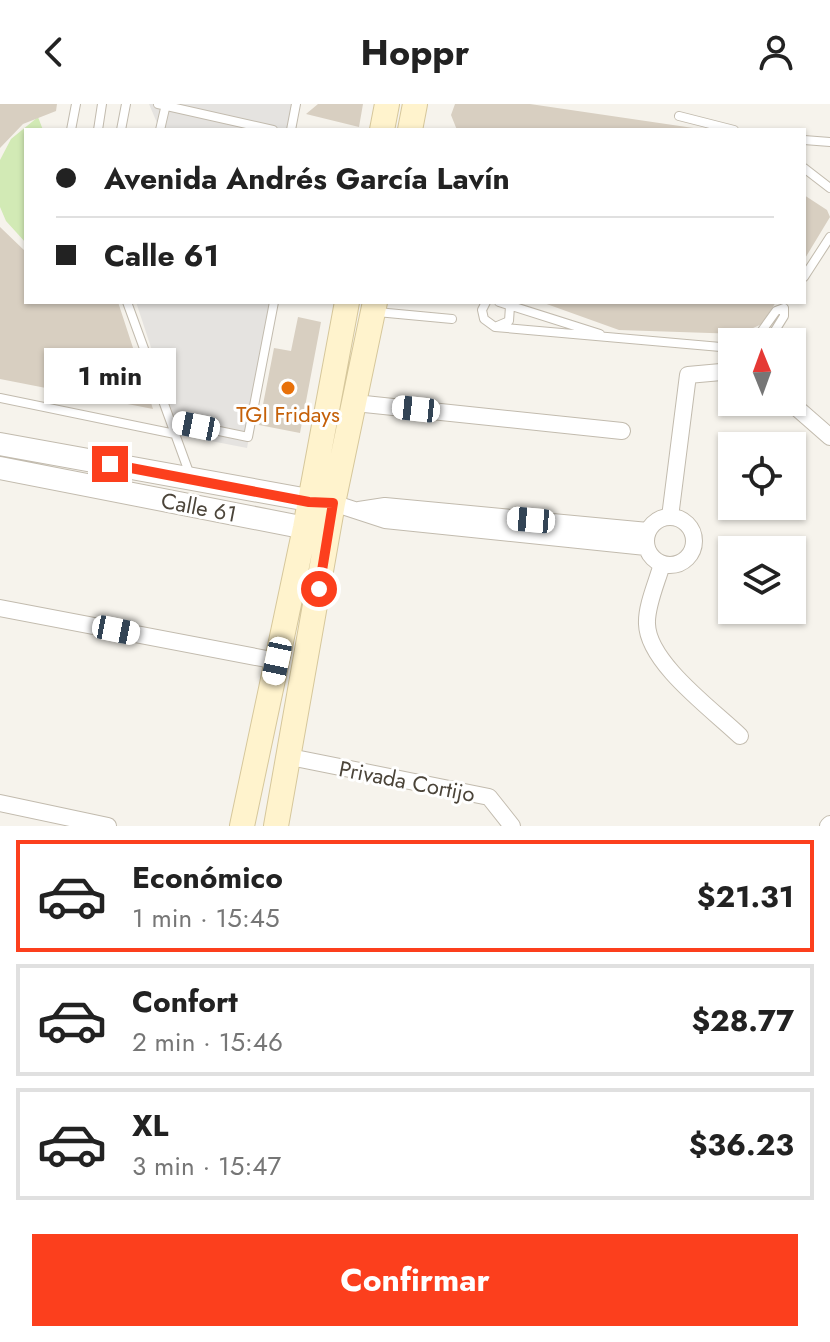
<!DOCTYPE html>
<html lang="es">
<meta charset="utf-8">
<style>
:root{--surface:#fff;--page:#f6f6f6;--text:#222;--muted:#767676;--line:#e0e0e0;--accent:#fc3f1d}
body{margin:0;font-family:Jost,sans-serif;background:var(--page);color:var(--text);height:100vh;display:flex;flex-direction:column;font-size:30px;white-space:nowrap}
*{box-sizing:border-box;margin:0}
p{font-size:26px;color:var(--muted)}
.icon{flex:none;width:44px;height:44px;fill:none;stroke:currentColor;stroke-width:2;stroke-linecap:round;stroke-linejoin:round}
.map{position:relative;height:722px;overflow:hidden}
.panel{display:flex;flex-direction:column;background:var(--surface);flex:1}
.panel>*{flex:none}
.hud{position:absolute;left:24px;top:24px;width:782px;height:176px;border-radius:0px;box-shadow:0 2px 6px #0004;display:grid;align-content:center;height:176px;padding:0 32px;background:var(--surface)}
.needle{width:52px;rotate:359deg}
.buttons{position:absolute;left:718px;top:224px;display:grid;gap:16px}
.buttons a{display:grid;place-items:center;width:88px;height:88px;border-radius:0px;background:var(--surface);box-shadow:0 2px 6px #0004;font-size:40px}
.end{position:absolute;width:36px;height:36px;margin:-18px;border:10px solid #fc3f1d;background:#fff;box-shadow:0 0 0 4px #fff}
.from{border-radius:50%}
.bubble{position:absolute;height:56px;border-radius:0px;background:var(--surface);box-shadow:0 2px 6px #0004;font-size:26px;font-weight:700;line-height:56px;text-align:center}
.car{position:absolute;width:24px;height:48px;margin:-24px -12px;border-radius:10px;box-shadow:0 0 6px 2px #0007;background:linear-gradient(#fff 24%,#345 0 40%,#fff 0 76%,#345 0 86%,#fff 0)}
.hud b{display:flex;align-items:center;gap:28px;height:76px;font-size:30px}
.hud b+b{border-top:2px solid var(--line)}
.hud i{width:20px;height:20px;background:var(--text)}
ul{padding:14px 0 0;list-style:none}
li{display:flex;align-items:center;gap:24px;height:112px;margin:0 16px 12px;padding:0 16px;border:4px solid var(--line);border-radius:0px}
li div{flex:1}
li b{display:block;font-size:30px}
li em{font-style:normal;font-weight:700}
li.current{border-color:var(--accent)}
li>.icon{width:72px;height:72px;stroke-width:1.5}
.cta{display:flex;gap:16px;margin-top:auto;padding:16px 32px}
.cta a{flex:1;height:92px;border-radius:0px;background:var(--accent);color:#fff;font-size:32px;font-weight:700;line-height:92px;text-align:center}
header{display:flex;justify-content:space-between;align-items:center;height:104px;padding:0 32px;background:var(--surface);font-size:36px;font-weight:700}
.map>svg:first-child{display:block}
.green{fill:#d2eab5}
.parking{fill:#e5e3e0}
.building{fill:#d8cfc1}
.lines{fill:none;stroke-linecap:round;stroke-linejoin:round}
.service-casing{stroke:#c2bbae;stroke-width:10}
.minor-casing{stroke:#c2bbae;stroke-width:18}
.tertiary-casing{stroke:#c2bbae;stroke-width:24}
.secondary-casing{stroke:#d6c79b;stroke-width:26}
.service{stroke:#fff;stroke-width:8}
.minor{stroke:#fff;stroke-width:16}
.tertiary{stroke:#fff;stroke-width:22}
.secondary{stroke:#fff3cd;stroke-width:24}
.route{stroke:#fc3f1d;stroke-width:10}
.food-dot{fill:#e8710a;stroke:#fff;stroke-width:3}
.labels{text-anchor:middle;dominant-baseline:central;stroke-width:6;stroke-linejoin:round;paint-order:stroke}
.food-label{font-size:22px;fill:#c56008;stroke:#fff}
.street-label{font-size:22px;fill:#4b4439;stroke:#fff}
</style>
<header><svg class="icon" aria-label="back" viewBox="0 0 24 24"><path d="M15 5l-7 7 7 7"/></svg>Hoppr<svg class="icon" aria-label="person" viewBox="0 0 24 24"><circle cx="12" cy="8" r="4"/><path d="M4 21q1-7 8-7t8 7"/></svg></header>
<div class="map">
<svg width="830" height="722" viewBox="0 0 830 722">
<rect width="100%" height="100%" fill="#f6f3ec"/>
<!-- green -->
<path class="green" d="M38,13L43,26H26V139L6,117L0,103V56L11,35Z"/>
<!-- parking -->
<path class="parking" d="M149,0H299L295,26H160Z
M136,198H275L247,344L180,331Z"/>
<!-- building -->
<path class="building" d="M0,0H57L56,7L23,20L0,44Z
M318,0H363L359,23L306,10Z
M455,0H530L707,26H457L451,11Z
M804,91L827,106L830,113L804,156Z
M0,123L26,148V198H118L153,305L0,275Z
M541,198H776L762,220L740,230L619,226Z
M298,213L321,218L300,329L259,321L274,244L291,247Z"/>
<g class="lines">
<!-- service casing -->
<g class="service-casing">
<path id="service" d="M158,0L273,26
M679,12L734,26
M71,26L76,0
M98,26L102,0
M121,26L126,0
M160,26L166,0
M291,26L296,0
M804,36L830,38
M804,64L830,84
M804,173L830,133
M127,198L190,371
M486,198L482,206L484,215L495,223L509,217L510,202
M499,198L600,230
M377,208L452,215
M495,223L732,244
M761,228L776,207L784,204V212L771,233
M750,238L754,231L765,229
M0,294L175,330
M171,317L248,333L274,198"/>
</g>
<!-- minor casing -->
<g class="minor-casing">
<path id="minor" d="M790,298L830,333
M355,299L622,327
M333,399L385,416L646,443
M359,406L385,402L648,427
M646 437a24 24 0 1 1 48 0a24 24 0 1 1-48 0Z
M670,413L688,271L732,267
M662,460C657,478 646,502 647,520C648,559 713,606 740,632
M0,504L277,557
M290,653L489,693L512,722
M0,699L108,722
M828,722L830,720"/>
</g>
<!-- tertiary casing -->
<g class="tertiary-casing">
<path id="tertiary" d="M0,340L325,399
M0,364L321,427"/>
</g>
<!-- secondary casing -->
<g class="secondary-casing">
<path id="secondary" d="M382,26L387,0
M410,26L415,0
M242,722L305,424L347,198
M276,722L333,399L375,198"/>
</g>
<!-- service -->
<use href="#service" class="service"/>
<!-- minor -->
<use href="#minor" class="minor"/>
<!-- tertiary -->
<use href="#tertiary" class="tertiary"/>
<!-- secondary -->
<use href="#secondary" class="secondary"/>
</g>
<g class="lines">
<!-- route -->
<path class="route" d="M110,360L309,398L333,399L319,485"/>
</g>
<!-- markers -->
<circle class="food-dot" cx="288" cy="284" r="8"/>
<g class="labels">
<!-- food labels -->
<g class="food-label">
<text x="288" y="310">TGI Fridays</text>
</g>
<!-- street labels -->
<g class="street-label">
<text transform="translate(199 403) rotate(11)">Calle 61</text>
<text transform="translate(407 677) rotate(11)">Privada Cortijo</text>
</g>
</g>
</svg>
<div class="buttons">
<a><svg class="needle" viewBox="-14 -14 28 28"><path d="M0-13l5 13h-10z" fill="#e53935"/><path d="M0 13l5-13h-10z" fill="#767676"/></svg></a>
<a><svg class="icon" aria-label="locate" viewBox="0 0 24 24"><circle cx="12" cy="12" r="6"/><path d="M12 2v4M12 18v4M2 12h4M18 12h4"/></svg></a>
<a><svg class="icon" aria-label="layers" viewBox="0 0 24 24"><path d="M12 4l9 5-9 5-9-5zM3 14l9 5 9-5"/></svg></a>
</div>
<i class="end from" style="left:319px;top:485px"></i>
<i class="end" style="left:110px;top:360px"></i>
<div class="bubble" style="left:44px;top:244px;width:132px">1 min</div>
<i class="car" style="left:416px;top:305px;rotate:276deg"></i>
<i class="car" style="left:196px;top:322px;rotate:281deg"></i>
<i class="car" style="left:531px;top:416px;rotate:275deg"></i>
<i class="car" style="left:116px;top:526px;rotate:101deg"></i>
<i class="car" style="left:277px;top:557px;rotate:192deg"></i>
<div class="hud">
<b><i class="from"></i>Avenida Andrés García Lavín</b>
<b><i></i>Calle 61</b>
</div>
</div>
<section class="panel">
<ul>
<li class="current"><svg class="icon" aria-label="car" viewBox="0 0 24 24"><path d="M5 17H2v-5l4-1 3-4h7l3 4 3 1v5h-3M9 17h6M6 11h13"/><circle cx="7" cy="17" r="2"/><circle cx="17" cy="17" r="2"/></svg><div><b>Económico</b><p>1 min · 15:45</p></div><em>$21.31</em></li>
<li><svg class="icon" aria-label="car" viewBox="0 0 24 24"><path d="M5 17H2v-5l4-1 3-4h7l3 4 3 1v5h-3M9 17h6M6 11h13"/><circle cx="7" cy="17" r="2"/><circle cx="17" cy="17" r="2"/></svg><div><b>Confort</b><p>2 min · 15:46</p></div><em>$28.77</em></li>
<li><svg class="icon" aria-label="car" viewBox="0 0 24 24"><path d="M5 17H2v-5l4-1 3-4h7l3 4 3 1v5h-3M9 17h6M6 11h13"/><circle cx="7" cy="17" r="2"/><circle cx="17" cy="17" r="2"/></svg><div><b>XL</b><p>3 min · 15:47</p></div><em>$36.23</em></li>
</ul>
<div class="cta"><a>Confirmar</a></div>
</section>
